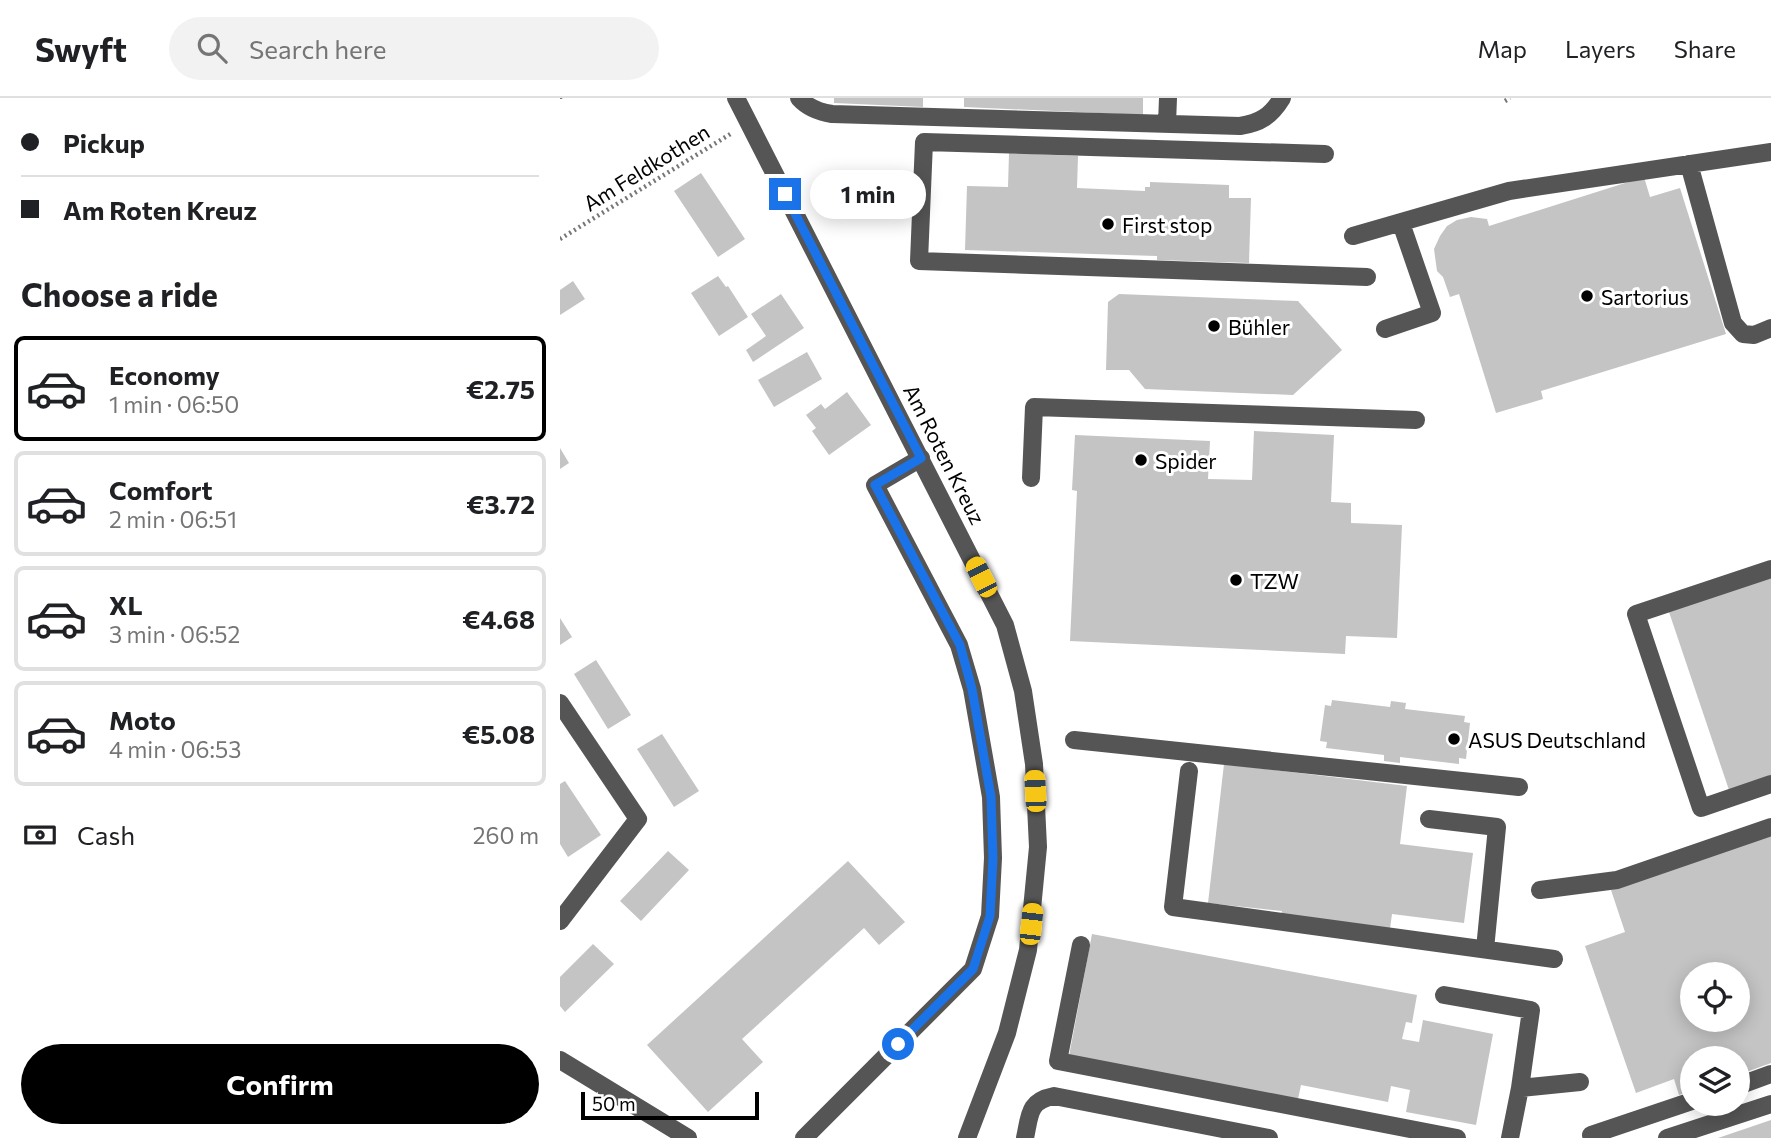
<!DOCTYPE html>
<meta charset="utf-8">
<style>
:root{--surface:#fff;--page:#f2f2f2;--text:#202124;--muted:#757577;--line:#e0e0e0;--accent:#000}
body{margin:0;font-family:Commissioner,sans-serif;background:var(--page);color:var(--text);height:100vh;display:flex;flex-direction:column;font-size:26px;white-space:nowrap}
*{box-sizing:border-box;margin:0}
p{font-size:23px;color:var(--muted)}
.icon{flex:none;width:38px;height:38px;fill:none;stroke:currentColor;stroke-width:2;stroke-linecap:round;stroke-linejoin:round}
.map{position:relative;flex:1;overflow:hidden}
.side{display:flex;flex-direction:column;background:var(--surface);width:560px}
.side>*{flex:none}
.top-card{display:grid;align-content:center;height:154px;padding:0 21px;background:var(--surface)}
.buttons{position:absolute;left:1120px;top:864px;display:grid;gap:14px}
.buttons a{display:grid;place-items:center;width:70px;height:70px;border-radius:50%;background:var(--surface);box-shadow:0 4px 18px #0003;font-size:35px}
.scale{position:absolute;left:21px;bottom:18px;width:178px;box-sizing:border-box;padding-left:7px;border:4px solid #000;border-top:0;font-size:19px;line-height:24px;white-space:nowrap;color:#000;-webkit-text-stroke:5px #fff;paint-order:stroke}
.end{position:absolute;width:32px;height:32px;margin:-16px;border:9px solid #1a73e8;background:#fff;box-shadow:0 0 0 4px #fff}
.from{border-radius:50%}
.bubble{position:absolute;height:49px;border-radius:24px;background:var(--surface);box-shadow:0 4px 18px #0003;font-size:23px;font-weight:700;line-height:49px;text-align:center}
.car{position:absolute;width:21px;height:42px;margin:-21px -10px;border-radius:9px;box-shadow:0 0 5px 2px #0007;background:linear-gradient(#f5c518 24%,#345 0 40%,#f5c518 0 76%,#345 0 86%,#f5c518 0)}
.top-card b{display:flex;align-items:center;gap:24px;height:66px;font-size:26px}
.top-card b+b{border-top:2px solid var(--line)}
.top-card i{width:18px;height:18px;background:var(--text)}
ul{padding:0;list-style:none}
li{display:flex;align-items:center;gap:21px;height:105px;margin:0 14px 10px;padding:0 7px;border:4px solid var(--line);border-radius:10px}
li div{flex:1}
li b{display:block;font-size:26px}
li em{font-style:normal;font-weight:700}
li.current{border-color:var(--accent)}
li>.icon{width:63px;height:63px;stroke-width:1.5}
h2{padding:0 21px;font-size:32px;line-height:84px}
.pay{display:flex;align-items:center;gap:18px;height:77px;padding:0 21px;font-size:26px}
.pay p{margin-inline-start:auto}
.primary-button{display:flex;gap:14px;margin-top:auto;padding:14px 21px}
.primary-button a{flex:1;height:80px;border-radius:42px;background:var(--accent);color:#fff;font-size:28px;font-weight:700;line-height:80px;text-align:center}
header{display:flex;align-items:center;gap:42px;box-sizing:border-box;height:98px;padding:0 35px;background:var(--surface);border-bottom:2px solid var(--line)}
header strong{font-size:33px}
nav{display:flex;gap:38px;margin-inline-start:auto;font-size:24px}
.search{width:490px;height:63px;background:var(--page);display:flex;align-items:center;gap:18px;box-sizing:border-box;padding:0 24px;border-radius:38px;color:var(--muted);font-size:26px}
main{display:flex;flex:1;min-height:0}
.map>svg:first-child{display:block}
.building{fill:#c4c4c4;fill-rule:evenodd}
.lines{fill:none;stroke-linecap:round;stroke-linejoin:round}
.path{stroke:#777;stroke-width:4.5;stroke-dasharray:2 3.5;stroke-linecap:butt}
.minor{stroke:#555;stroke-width:18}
.route{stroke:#1a73e8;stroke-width:9}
.poi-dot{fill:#000;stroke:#fff;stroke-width:2.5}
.labels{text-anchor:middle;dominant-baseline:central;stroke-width:6;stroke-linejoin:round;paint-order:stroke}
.street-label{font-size:21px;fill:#000;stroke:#fff}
.poi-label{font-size:21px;fill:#000;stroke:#fff;text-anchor:start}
</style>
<header>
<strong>Swyft</strong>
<div class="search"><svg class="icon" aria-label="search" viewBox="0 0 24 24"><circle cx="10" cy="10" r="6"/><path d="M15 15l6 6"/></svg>Search here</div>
<nav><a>Map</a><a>Layers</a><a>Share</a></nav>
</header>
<main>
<section class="side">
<div class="top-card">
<b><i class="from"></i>Pickup</b>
<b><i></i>Am Roten Kreuz</b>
</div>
<h2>Choose a ride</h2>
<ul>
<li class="current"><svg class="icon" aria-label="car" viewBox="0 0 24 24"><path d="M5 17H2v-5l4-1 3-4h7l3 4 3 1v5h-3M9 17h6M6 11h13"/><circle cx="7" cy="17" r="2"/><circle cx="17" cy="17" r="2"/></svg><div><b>Economy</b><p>1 min · 06:50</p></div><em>€2.75</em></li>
<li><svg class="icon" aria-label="car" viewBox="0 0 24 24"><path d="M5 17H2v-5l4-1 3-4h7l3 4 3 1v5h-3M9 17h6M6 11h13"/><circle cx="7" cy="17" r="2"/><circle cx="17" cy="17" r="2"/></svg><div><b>Comfort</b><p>2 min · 06:51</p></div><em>€3.72</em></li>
<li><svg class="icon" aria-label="car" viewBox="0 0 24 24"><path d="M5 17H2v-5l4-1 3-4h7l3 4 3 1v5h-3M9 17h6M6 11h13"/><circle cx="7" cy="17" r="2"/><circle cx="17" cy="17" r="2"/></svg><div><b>XL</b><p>3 min · 06:52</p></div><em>€4.68</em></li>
<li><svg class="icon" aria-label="car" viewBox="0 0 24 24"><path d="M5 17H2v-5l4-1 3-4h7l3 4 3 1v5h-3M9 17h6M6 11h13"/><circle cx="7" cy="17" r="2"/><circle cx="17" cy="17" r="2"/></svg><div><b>Moto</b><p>4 min · 06:53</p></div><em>€5.08</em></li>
</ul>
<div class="pay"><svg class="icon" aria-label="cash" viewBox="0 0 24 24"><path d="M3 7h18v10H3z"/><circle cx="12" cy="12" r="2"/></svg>Cash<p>260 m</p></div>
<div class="primary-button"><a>Confirm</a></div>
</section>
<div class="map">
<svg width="1211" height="1040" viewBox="0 0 1211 1040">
<rect width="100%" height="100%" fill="#fff"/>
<!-- building -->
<path class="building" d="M274,0H363V9L274,5Z
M404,0H583V17L404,9Z
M449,55L518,58L517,90L585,93V89H590V84L669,87V100H691L689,165L597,162V158L405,152L407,88L448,89Z
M141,75L185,141L158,159L114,93Z
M1084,79L1090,99L1120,90L1166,236L981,293L983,301L936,315L899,196L890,199L883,179L877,173L874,151L880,138L887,128L897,122L911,119L927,121L929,128Z
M158,178L166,189L168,188L188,219L159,238L131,195Z
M13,183L25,201L0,217V192Z
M221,196L244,230L193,264L186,252L206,238L191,216Z
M559,196L738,203L782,252L733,297L585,291L569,272H546L548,204Z
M247,254L262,281L214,309L198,282Z
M287,294L311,327L269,357L252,333L256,330L246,317L261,306L265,311Z
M694,333L774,337L771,404L791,405V425L842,427L837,540L786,538L785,556L510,543L517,393L512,392L515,337L650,343L648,381L692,382Z
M0,350L9,365L0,371Z
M1211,479V678L1169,692L1109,514Z
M0,520L12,539L0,547Z
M36,562L71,617L48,631L14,576Z
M772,602L830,609L831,603L846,605L845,611L905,618L904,624L910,625L906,661L899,660V666L840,659V665L824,663V657L766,650L767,644L760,643L765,607L771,608Z
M102,636L139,693L114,709L77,651Z
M664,666L847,688L840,746L913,755L904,825L832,816L830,831L721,818L722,813L648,805Z
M5,683L41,737L8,759L0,746V686Z
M1211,737V965L1178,977V961H1132V992L1119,997L1114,981L1076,995L1025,848L1065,834L1051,792ZM1132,877H1178V922H1132Z
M108,753L129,772L81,823L60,803Z
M288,763L345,824L319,847L304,830L182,941L203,964L148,1014L87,947Z
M532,836L857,897L852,925L846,924L842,941L859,944L863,922L933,936L916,1027L846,1014L850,992L831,988L828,1004L741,987L738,1001L509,958Z
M33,846L54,866L5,914L0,908V879Z
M1211,1022V1040H1158Z"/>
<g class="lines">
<!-- path -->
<path class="path" d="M0,1V0
M945,3L950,0
M0,141L172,35"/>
<!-- minor -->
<path class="minor" d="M176,0L445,527L463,593L474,666L478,749L468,852L447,935L407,1040
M239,0C248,10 259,14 272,16L680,28C700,25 711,18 722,0
M607,26L608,0
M765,56L364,44L359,163L807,179
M1129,66L1173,225L1183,236L1194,237L1211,230
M793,138L949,93L1211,54
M825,231L872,215L841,125
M471,380L474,309L856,322
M1211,471L1076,516L1141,710L1211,686
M0,605L78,721L0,823
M514,642L959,689
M629,673L613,809L994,861
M869,721L937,729L925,851
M980,792L1057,782L1211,729
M521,847L498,963L897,1040
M884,897L971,912L960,990
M0,962L128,1040
M1178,988L1211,976
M1031,1037L1132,1003
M244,1040L413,871L430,818L433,760L431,699L412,591L399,547L315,387L361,360
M465,1040C470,1017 468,1003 494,998L709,1040
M950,1040L960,990L1020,984
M1107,1040L1211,1006"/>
</g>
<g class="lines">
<!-- route -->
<path class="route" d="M225,96L361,360L315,387L400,547L412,591L431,699L433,760L430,818L413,871L338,946"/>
</g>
<!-- markers -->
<g class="poi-dot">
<circle cx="548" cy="126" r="7"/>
<circle cx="1027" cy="198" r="7"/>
<circle cx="654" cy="228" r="7"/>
<circle cx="581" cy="362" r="7"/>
<circle cx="676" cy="482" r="7"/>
<circle cx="894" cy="641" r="7"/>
</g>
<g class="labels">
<!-- street labels -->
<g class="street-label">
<text transform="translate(86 69) rotate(-32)">Am Feldkothen</text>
<text transform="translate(385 356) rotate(63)">Am Roten Kreuz</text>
</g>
<!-- poi labels -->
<g class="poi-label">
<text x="562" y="126">First stop</text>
<text x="1041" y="198">Sartorius</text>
<text x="668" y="228">Bühler</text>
<text x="595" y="362">Spider</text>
<text x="690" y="482">TZW</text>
<text x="908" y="641">ASUS Deutschland</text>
</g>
</g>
</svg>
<div class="buttons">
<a><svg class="icon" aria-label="locate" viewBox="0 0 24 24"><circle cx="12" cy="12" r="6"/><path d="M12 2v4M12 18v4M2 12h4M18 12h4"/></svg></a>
<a><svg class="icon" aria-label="layers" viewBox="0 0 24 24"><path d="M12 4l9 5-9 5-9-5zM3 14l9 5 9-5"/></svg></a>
</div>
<div class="scale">50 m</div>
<i class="end from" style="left:338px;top:946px"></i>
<i class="end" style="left:225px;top:96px"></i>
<div class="bubble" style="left:250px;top:72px;width:116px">1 min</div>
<i class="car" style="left:421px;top:479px;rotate:333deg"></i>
<i class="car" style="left:475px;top:693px;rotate:357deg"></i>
<i class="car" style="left:471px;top:826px;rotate:6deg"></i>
</div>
</main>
